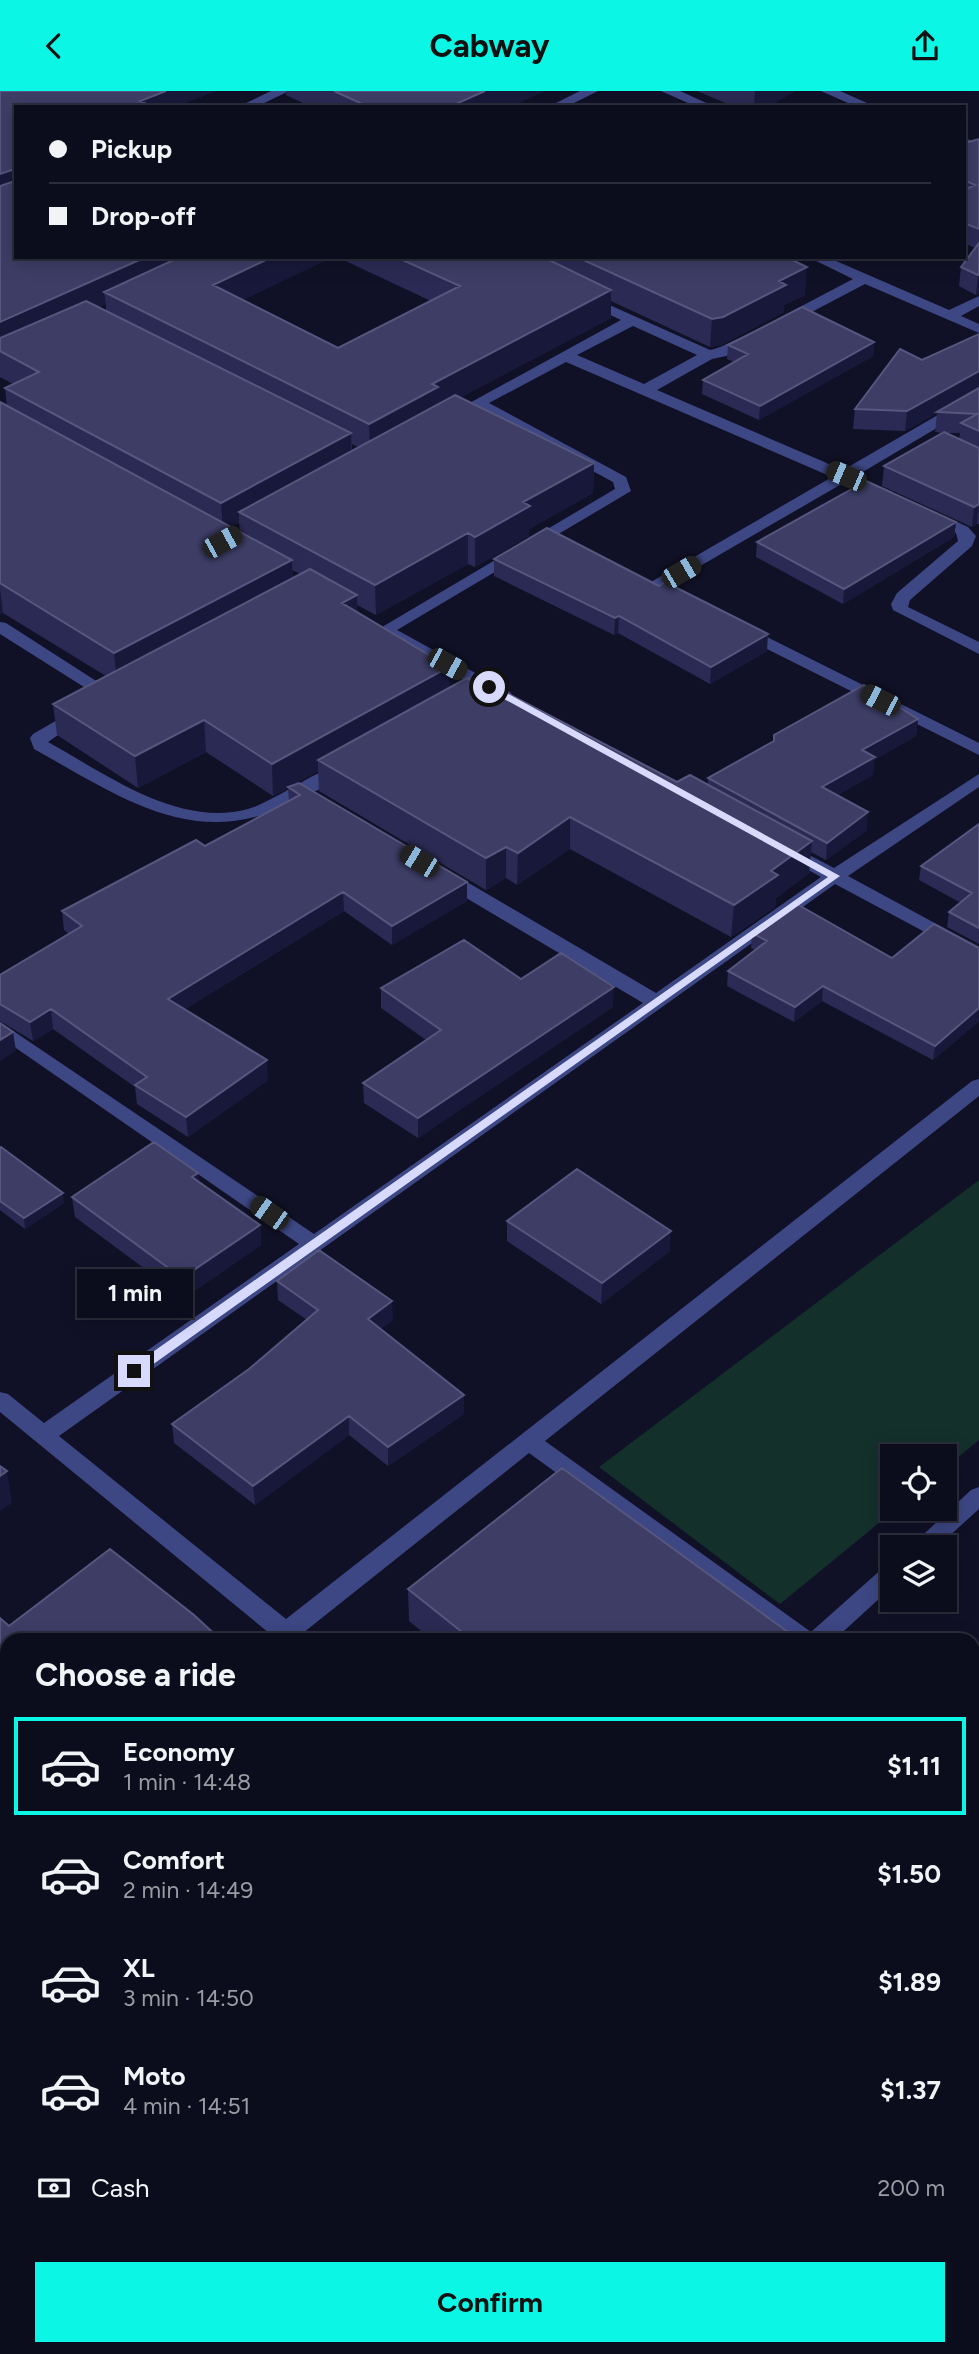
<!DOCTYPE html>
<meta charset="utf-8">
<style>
:root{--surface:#0c0d1c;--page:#1a1b29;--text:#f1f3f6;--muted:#9a9ca3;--line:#2c2d3b;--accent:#0bf6e4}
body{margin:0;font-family:Figtree,sans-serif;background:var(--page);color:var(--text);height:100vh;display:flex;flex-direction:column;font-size:26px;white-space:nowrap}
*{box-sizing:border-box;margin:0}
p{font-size:23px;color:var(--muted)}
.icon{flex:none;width:38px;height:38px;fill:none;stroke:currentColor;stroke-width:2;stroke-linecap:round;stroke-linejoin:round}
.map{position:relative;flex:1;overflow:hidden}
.panel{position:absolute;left:0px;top:1542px;width:980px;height:723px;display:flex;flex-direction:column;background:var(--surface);border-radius:21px 21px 0 0;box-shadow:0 4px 18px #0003,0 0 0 2px var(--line)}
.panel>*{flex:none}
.guide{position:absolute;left:14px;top:14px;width:952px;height:154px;border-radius:0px;box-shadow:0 4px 18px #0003,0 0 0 2px var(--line);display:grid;align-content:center;height:154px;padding:0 35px;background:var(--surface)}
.controls{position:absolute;left:880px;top:1353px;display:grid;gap:14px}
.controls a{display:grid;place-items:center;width:77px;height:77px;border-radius:0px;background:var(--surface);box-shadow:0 4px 18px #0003,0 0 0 2px var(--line);font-size:35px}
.end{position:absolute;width:32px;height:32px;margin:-16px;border:9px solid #d7dafd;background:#111;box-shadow:0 0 0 4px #111}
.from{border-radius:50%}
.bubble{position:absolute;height:49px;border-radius:0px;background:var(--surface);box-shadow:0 4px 18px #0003,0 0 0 2px var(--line);font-size:23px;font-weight:700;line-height:49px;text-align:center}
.car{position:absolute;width:21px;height:42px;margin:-21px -10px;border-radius:9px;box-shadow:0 0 5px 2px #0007;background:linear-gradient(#222 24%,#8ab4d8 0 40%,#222 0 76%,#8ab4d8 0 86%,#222 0)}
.guide b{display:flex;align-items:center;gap:24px;height:66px;font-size:26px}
.guide b+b{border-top:2px solid var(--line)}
.guide i{width:18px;height:18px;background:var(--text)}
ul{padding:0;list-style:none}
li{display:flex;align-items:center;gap:21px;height:98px;margin:0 14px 10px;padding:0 21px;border:4px solid transparent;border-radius:0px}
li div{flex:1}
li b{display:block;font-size:26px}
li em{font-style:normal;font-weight:700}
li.selected{border-color:var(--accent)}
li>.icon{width:63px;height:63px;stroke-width:1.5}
h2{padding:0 35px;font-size:32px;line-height:84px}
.pay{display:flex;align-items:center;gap:18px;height:77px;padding:0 35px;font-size:26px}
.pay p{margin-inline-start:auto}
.action{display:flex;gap:14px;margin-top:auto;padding:14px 35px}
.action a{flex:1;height:80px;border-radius:0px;background:var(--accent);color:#111;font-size:28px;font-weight:700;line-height:80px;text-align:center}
header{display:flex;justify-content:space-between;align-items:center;height:91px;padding:0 35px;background:var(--accent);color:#111;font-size:32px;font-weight:700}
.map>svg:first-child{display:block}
.green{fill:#14302a}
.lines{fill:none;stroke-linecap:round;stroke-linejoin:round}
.minor{fill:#3d4784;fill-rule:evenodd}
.wall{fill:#2b2a54;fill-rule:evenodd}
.shaded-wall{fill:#18183a}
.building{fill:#3d3d66;stroke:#56567e;stroke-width:2}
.route{fill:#d7dafd}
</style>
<header><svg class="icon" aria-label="back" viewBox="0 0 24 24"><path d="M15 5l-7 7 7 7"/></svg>Cabway<svg class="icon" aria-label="share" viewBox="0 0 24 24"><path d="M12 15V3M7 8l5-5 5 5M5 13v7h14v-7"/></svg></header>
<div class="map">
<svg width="979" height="2263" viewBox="0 0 979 2263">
<rect width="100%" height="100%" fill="#101126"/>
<!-- green -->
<path class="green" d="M979,1089V1349L945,1377V1365H892V1418H896L780,1513L599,1376Z"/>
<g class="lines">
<!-- minor -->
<path class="minor" d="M271,0H289L256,16H238Z
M580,0H598L566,16H548Z
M661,0H680L715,16H697Z
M821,0H840L876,16H857Z
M964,47L979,52V61L964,56Z
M808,166H827L949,219L979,205V215L961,225L979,233V242L865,193L787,234H777V228L853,188Z
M585,203L710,259C725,257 741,242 756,245V251L731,264L712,268L657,299L843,379L974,303L979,301V312L856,385L893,401V407H881L845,391L657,500L649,495L651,491L832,386L566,271L489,312L626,386L631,400L397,539L510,601L513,605L510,609L504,610L385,547L377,539L615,398L613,391L478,318L452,331L444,326L621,229L580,210V204ZM633,235L697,264L644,293L577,264Z
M929,418L968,436L976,445L972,455L910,509L908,516L979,551V563L893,519L891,513L897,502L958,450L956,442L923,426V420Z
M0,531L6,532L118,604L115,608H103L0,543Z
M741,533L979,652V664L735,542L733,538Z
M78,617L87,622L84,626L48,651C106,683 178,737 248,718C272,712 333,668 349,672L352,676C341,689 317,699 302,707C199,764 124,708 34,658L30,647L33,643Z
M979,683V696L848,785L979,856V870L835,793L59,1345L286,1528L972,990L979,988V1005L545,1350L811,1541L884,1476L892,1473V1496L834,1549H787L529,1362L303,1542L307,1549H265L269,1542L0,1321V1301L8,1303L44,1332L299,1153L0,946V931L314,1143L643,912L436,789L434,785L436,781H450L656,902L821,786L778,762L775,758L778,754H790L834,777Z
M979,1396V1418L937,1456H910L971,1399Z
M973,1662L979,1664V1686L973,1684Z
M0,1723L7,1726V1775L0,1778V1753L7,1750L0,1748Z
M973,2095L979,2097V2126L973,2124Z
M7,2251V2258H34L32,2263H0Z
M515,2258H546L548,2263H517Z"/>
</g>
<!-- wall -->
<path class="wall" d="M0,0H215L174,16L16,166H333L242,209L338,257L431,210L337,166H786L805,204L784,214V221L721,254L710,256L611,210V227L461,306L594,372L593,402L529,438V445L475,476L468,473L376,524L357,514V521L450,596L476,592L677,691L708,694V687L918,628L916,645L874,669L873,684L837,704L867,739L826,769L811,761L809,782L776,807L775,816L731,846L570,758L517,794L506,787L486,799L319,700L318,680L291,695L467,810L392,854L344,820L185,918L268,989L188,1046L137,1013L135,996L53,938L33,950L0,930V884L69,843L64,839L62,820L205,755L289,710L288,697L273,705L206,661L138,697L57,644L53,613L106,585L3,522L0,523V311L7,315L5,297L13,293L0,286ZM106,213V220L99,216ZM352,353L358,356L352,359ZM239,432L240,441L232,436ZM292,479L300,483L293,487Z
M286,0H544L509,16H311L286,4Z
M697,0H795L767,16H735Z
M979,48V203L976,204L959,195L961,176L975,157L964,152V49L965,52Z
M979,243V433H977L972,436L882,395L884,375L944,342L935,341L937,322L905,340L853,338L855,318L922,269ZM945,342H960L959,348Z
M874,251L873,265L759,329L702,303L703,289L734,271L727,268L728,254Z
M956,431L954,446L843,513L756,466L757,451Z
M494,468L659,495L767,560L710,593L618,542L614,544L494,485Z
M979,733V853L947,836L949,821L961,812L919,789L921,775Z
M752,842L892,867L979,857V930L933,969L822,910L794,931L727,895L728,880L755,859L751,857Z
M521,888L613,916L418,1047L364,1012L363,992L426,949L381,917V897Z
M0,1057L64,1112L25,1138L0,1119Z
M198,1082L199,1091L260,1134L261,1154L184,1207L75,1126L72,1106Z
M507,1130L670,1160L601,1213L507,1150Z
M277,1190L393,1229L381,1238L464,1323L388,1375L349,1344L255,1414L174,1352L172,1333L249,1278L307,1229L278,1209Z
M408,1498L799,1549H432L409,1530Z
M979,1740V1976L973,1971V1746Z
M7,1964V2024L0,2018V1970Z
M973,2135L979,2140V2243L973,2238Z"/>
<!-- shaded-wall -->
<path class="shaded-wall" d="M166,0H215L174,16H141L140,10Z
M485,0H544L509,16H449Z
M755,0H795L767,16H754Z
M15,78L16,89L0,111V83Z
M146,166H209L104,201L106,213L1,260H0V231Z
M272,166H333L215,222L213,194Z
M807,176L805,204L784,214V221L721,254L710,256L712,228L779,190Z
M978,184H979V203L976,204Z
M611,199V227L439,318L370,362L369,333L432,293Z
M874,251L873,265L759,329L760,315Z
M979,280V299L905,340L907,320Z
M351,342L352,371L239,421V432L223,441L221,412Z
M594,372L593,402L529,438V445L475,476V446L523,411Z
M979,413L977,433L972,436L974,416Z
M956,431L954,446L843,513L844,498Z
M468,442V473L376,524L375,494Z
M292,469L293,499L117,592L114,562Z
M0,497L3,522L0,523Z
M357,504L358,535L342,512Z
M619,525L618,542L614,544L615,527Z
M768,543L767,560L710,593L711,576Z
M449,576L450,608L318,669V680L273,705L272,673Z
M918,628L916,645L874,669L873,684L821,714L822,696L862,659Z
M204,629L206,661L138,697L135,665Z
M868,721L867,739L826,769L827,752Z
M570,726V758L517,794L518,762Z
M812,750L809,782L776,807L775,816L731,846L734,814L771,780Z
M506,756V787L486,799V767Z
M467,791V810L392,854V835Z
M343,801L344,820L170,927L168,908Z
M823,895L822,910L794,931L795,916Z
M614,896L613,916L418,1047V1027Z
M979,917V930L933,969L935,955Z
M51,918L53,938L33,950L30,931Z
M13,941L16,960L0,970V949Z
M267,969L268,989L188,1046L186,1026Z
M198,1082L200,1102L192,1086Z
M63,1102L64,1112L25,1138L24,1127Z
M260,1134L261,1154L184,1207L182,1187Z
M671,1140L670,1160L601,1213L602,1192Z
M392,1210L393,1229L369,1247L368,1228Z
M464,1304V1323L388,1375V1356Z
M349,1325V1344L255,1414L253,1395Z
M7,1380L12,1412L0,1420V1385Z
M5,1672L7,1684V1705L0,1710V1676Z
M769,2258H784L778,2263H764Z"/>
<!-- building -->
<path class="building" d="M0,0H166L140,10L153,16H16V166H146L0,231V95L15,90V78L0,83Z
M334,0H485L449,16H369Z
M979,48V138L964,132V99L975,94L964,89V49L965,52Z
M979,152V184H978L961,176Z
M180,166H272L213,194L338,257L460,195L396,166H543L611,199L432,293L438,296L369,333L104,201Z
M577,166H786L807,176L779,190L786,194L723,226L712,228Z
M86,210L351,342L221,412L5,297L39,281L0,260V247Z
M802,216L874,251L760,315L703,289L748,263L728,254Z
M979,243V280L907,320L855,318L900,258L922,269Z
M979,297V340L961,332L977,323L937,321Z
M455,304L594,372L523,411L530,415L475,446L468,442L375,494L239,421Z
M0,311L292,469L114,562L0,492Z
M944,341L979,357V413L974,416L884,375Z
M866,390L956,431L844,498L757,451Z
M547,437L659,495L665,491L768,543L711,576L619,525L615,527L494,468Z
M310,478L357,504L342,512L449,576L272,673L204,629L135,665L53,613Z
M467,587L476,592L482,589L677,691L690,684L812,750L771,780L778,784L734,814L570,726L518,762L506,756L486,767L318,669Z
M864,594L918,628L862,659L875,666L822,696L868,721L827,752L708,687L774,650V644Z
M299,692L467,791L392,835L343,801L168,908L267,969L186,1026L135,994L147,986L51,918L30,931L0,913V884L82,835L62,820L196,749L205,755L300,704L288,696Z
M979,733V837L949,821L972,802L921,775Z
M795,812L892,867L934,833L979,857V917L935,955L823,895L795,916L728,880L767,850L752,842Z
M464,849L521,888L561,862L614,896L418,1027L363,992L441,939L381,897Z
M0,932L13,941L0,949Z
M154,1051L198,1082L192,1086L260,1134L182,1187L72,1106Z
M1,1056L63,1102L24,1127L0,1110V1057Z
M577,1078L671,1140L602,1192L507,1130Z
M319,1159L392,1210L368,1228L464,1304L388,1356L349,1325L253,1395L172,1333L249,1278L318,1219L277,1190Z
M0,1375L7,1380L0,1385Z
M562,1377L799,1549H472L408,1498Z
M110,1458L194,1524L221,1549H7V1674L5,1672L0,1676V1527L9,1535Z
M979,1740V1943L973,1939V1746Z
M7,1964V2009L0,2003V1970Z
M973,2135L979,2140V2222L973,2217Z
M140,2258H483L489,2263H133Z
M633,2258H769L764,2263H627Z"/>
<!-- route -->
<path class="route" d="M486,594H492L840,785L138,1284H130V1277L828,786L486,598Z"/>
</svg>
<div class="controls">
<a><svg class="icon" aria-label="locate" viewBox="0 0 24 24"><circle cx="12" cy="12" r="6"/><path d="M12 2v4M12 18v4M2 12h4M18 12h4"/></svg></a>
<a><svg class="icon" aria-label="layers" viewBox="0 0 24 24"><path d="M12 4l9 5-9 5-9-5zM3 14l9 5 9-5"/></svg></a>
</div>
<i class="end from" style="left:489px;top:596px"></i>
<i class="end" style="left:134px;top:1280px"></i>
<div class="bubble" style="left:77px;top:1178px;width:116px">1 min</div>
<i class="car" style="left:846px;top:385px;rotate:293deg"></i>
<i class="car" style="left:222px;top:451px;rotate:61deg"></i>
<i class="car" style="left:681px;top:481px;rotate:60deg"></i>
<i class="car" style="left:447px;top:573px;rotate:119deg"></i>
<i class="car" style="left:880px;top:609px;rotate:297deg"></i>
<i class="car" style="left:419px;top:770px;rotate:301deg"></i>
<i class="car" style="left:269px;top:1122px;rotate:305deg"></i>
<div class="guide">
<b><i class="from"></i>Pickup</b>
<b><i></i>Drop-off</b>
</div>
<section class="panel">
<h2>Choose a ride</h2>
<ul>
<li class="selected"><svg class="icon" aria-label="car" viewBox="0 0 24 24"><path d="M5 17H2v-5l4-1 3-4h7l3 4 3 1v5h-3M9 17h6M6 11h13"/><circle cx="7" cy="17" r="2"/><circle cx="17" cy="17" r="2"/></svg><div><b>Economy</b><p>1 min · 14:48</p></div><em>$1.11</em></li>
<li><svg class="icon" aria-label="car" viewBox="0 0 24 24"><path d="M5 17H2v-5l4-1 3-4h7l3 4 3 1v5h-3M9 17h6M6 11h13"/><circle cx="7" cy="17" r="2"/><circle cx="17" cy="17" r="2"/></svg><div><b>Comfort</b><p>2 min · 14:49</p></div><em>$1.50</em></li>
<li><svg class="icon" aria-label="car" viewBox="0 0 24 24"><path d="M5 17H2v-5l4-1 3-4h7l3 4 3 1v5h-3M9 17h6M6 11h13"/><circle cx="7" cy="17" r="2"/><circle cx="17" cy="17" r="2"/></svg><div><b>XL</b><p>3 min · 14:50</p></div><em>$1.89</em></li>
<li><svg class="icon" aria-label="car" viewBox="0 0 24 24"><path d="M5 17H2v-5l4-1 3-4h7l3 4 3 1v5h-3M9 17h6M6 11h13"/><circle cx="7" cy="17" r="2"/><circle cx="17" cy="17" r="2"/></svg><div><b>Moto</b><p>4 min · 14:51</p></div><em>$1.37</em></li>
</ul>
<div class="pay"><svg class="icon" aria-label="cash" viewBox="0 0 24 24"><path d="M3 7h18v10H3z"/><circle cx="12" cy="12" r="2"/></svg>Cash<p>200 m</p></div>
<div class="action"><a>Confirm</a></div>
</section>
</div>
